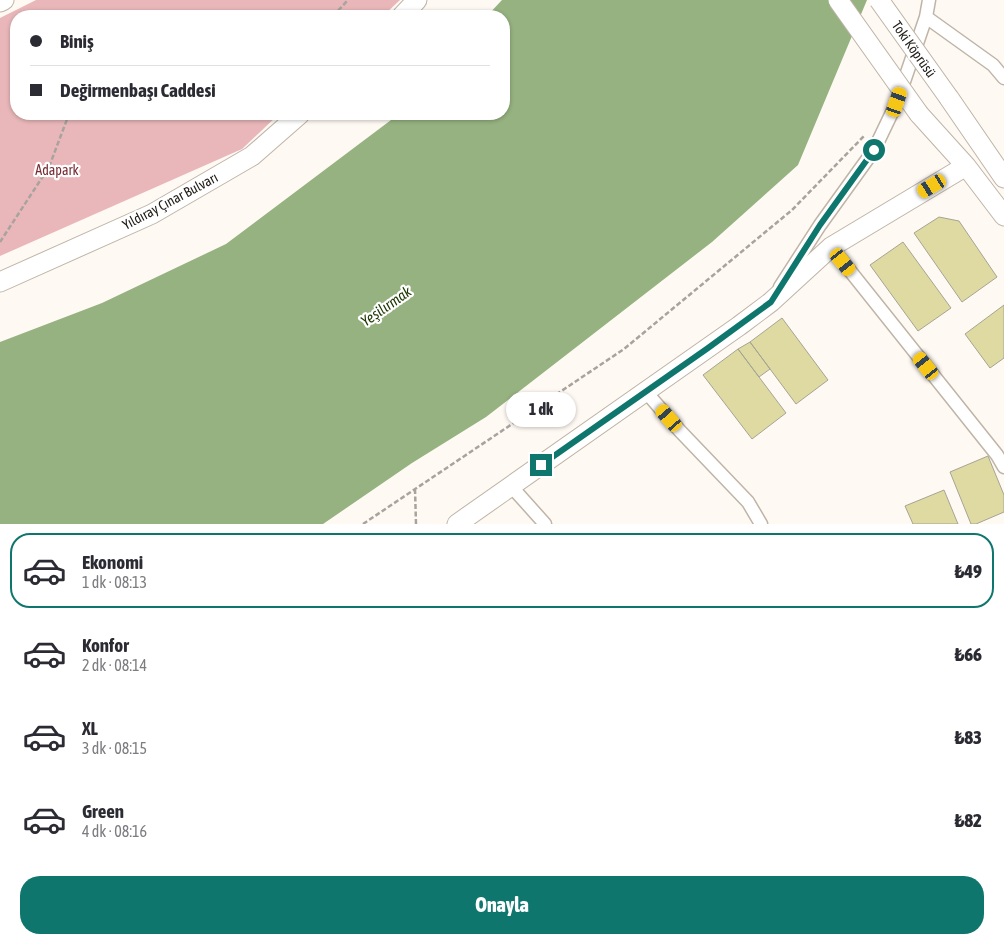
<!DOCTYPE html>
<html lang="tr">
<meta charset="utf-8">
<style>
:root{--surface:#fff;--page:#f7f7f7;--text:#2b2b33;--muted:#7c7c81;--line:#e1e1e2;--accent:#0f766e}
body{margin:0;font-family:"Asap Condensed",sans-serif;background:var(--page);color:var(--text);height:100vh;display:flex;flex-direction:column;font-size:19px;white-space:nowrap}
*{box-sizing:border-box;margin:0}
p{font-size:16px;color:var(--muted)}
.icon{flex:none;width:28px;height:28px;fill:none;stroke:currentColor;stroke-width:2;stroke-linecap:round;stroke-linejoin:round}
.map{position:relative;height:524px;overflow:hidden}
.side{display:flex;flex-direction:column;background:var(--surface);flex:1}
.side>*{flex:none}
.banner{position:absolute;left:10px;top:10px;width:500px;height:110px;border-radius:20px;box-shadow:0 1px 4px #0004;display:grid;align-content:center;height:110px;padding:0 20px;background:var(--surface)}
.end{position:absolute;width:22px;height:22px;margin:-11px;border:6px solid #0f766e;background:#fff;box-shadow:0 0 0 2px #fff}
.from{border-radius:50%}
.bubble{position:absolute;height:35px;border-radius:18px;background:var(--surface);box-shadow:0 1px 4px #0004;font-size:16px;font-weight:800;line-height:35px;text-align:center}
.car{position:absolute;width:15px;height:30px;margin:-15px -8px;border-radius:6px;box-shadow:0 0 4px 1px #0007;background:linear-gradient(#f5c518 24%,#345 0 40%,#f5c518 0 76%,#345 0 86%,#f5c518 0)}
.banner b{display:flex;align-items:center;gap:18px;height:48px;font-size:19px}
.banner b+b{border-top:1px solid var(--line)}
.banner i{width:12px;height:12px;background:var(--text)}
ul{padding:9px 0 0;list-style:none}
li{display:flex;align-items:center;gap:15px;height:75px;margin:0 10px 8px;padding:0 10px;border:2px solid transparent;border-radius:20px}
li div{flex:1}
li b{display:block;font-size:19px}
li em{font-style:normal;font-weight:800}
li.current{border-color:var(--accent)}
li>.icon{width:45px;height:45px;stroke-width:1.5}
.cta{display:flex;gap:10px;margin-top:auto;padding:10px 20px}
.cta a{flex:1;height:58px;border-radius:20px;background:var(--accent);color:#fff;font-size:20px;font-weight:800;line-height:58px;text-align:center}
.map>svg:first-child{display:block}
.green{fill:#e9b7b9}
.water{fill:#96b281}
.building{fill:#dfdaa1;stroke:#a5a494}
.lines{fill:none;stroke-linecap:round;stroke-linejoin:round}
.street-casing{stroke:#bfb4a6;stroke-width:15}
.secondary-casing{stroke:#bfb4a6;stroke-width:21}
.path{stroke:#a8a39e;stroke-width:2.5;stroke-dasharray:5 2.5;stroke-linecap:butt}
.street{stroke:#fff;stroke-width:12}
.secondary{stroke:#fff;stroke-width:19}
.secondary-bridge-casing{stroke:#bfb4a6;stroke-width:21;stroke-linecap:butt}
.secondary-bridge{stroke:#fff;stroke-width:19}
.route{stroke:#0f766e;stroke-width:6}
.labels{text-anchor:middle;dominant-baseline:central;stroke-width:4.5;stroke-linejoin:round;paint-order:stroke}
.street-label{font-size:14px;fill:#201c17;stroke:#fff}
.park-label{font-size:14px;fill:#782d35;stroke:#fff}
.water-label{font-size:15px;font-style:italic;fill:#1d3600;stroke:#fff}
</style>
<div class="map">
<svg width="1004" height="524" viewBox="0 0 1004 524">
<rect width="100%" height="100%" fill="#fef9f3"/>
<!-- green -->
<path class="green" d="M36,0H400L383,16H16V114H279L242,149L0,256V18Z"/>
<!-- water -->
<path class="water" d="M502,0H867L798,165L712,242L486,417L412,463L323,524H0V342L102,303L226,244L399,114H504V16H487Z"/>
<!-- building -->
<path class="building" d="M939,217L959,221L997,277L962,302L914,233Z
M903,242L951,308L918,331L870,265Z
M1004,305V358L990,368L965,334Z
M782,318L828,380L796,404L750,342Z
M750,342L770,369L759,377L738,349Z
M738,349L786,413L752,439L703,375Z
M988,456L1004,495V512L976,524H971L950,472Z
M944,490L958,524H913L905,506Z"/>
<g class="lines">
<!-- street casing -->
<g class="street-casing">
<path id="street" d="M926,17L993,65L1004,78
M831,247L997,455L1004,467
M780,287L820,225L874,150L897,102L926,17L929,0
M646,392L680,431L748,502L761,524
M511,486L545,524"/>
</g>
<!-- secondary casing -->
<g class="secondary-casing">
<path id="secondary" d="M0,2L4,0
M402,16L417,0
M949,98L1004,178
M919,114L966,166L1004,216
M0,282L152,214L252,156L300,114
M457,524L739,326L771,302L831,247L966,166"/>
</g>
<!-- path -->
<path class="path" d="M333,16L348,0
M0,242L49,167L69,114
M415,489L416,524
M363,524L624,349L792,210L865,135"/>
<!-- street -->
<use href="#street" class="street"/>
<!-- secondary -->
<use href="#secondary" class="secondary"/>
<!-- secondary-bridge casing -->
<g class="secondary-bridge-casing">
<path id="secondary-bridge" d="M838,0L919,114
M879,0L949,98"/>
</g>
<!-- secondary-bridge -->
<use href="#secondary-bridge" class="secondary-bridge"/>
</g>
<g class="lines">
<!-- route -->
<path class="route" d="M541,465L708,348L771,302L820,225L874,150"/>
</g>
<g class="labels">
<!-- street labels -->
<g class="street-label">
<text transform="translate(914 49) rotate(55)">Toki Köprüsü</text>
<text transform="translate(170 201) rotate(-28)">Yıldıray Çınar Bulvarı</text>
</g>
<!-- park labels -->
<g class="park-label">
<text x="57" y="170">Adapark</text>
</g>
<!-- water labels -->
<g class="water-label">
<text transform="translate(386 306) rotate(-35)">Yeşilırmak</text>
</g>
</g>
</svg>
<i class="end from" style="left:874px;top:150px"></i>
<i class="end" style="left:541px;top:465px"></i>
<div class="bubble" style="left:506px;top:392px;width:70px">1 dk</div>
<i class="car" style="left:897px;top:102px;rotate:19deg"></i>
<i class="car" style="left:932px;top:186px;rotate:239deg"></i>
<i class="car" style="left:843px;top:262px;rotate:141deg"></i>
<i class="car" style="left:926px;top:366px;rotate:321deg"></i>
<i class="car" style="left:669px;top:418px;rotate:319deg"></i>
<div class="banner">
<b><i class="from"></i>Biniş</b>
<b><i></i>Değirmenbaşı Caddesi</b>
</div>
</div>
<section class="side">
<ul>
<li class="current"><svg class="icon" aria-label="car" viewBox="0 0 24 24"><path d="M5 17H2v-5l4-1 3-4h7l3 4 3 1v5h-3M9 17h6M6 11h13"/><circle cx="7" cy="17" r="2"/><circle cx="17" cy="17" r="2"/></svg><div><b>Ekonomi</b><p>1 dk · 08:13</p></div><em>₺49</em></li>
<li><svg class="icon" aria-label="car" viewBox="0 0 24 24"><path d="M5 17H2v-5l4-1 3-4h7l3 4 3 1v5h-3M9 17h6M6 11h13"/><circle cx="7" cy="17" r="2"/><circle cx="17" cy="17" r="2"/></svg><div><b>Konfor</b><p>2 dk · 08:14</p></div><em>₺66</em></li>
<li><svg class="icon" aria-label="car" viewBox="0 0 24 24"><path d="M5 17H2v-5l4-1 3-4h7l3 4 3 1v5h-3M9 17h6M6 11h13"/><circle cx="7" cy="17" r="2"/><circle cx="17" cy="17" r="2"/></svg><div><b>XL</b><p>3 dk · 08:15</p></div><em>₺83</em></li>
<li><svg class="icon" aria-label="car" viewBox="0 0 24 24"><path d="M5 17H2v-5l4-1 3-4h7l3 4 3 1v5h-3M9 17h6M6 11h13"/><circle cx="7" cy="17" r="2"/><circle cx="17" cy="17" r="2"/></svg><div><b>Green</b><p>4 dk · 08:16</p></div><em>₺82</em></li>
</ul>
<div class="cta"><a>Onayla</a></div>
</section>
